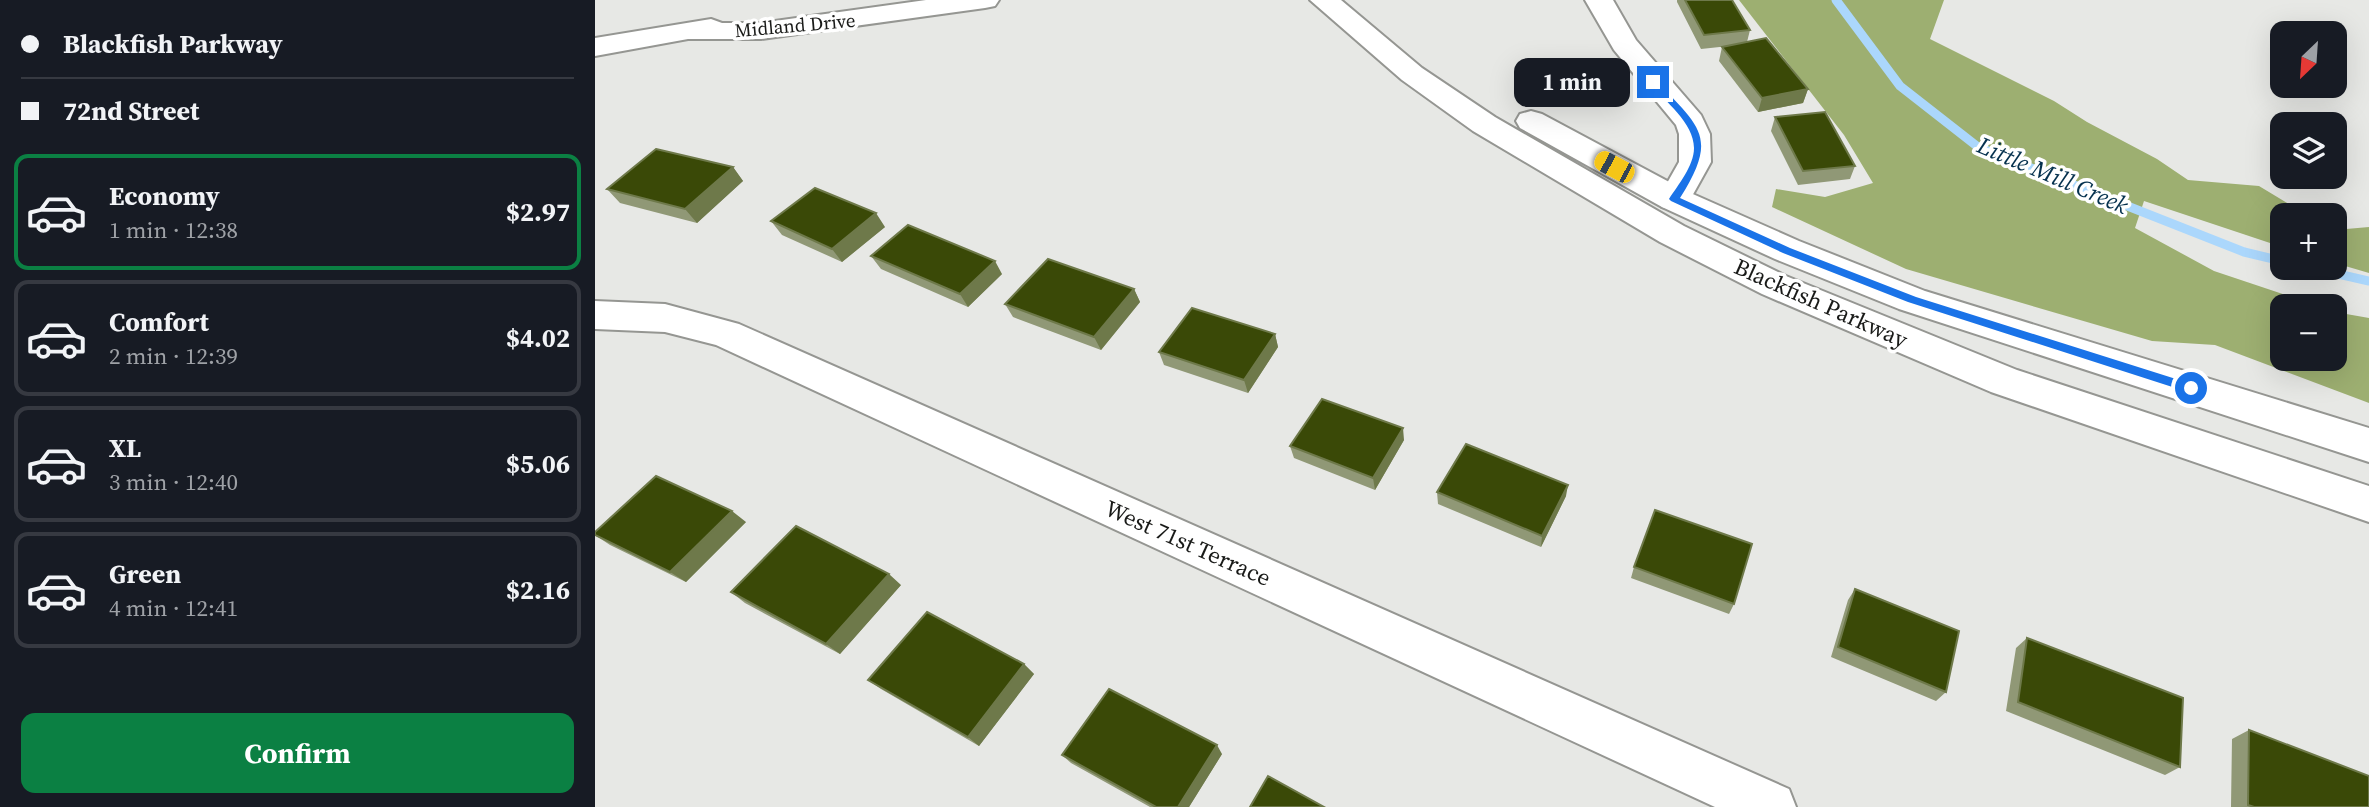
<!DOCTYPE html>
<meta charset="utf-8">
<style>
:root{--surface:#171b24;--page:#20242c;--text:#f1f3f6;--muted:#9ea1a6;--line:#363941;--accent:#0b8043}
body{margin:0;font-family:"Source Serif 4",serif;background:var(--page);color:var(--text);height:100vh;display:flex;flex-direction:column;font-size:26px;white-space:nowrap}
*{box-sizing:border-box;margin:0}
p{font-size:23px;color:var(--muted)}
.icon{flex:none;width:38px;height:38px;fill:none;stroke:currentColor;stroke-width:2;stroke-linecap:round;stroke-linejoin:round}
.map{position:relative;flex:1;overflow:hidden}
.panel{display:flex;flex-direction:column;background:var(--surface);width:595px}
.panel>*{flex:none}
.banner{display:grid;align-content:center;height:154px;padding:0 21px;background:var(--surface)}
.needle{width:46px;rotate:205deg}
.fabs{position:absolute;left:1675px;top:21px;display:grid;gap:14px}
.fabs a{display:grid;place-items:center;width:77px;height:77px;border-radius:14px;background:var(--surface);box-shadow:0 7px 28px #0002;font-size:35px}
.end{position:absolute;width:32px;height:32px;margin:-16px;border:9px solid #1a73e8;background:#fff;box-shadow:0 0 0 4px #fff}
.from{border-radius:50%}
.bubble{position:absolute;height:49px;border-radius:14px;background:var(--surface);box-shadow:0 7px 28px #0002;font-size:23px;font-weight:700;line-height:49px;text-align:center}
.car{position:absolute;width:21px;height:42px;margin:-21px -10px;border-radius:9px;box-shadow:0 0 5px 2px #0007;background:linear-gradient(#f5c518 24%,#345 0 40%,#f5c518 0 76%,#345 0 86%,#f5c518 0)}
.banner b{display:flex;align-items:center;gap:24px;height:66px;font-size:26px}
.banner b+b{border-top:2px solid var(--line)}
.banner i{width:18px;height:18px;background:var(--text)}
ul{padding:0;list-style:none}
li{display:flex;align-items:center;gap:21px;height:116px;margin:0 14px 10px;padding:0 7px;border:4px solid var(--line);border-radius:14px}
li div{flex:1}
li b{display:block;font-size:26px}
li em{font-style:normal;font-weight:700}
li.current{border-color:var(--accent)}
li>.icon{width:63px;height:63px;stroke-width:1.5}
.action{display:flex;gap:14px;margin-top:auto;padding:14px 21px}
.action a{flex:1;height:80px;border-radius:14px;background:var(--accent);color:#fff;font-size:28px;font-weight:700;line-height:80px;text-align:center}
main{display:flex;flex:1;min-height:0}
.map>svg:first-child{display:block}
.forest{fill:#9daf71}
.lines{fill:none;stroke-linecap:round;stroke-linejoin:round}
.stream{stroke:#abd7fc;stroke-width:9}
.minor-casing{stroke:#959692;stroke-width:4}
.major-casing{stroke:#959692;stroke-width:4}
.minor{fill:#fff;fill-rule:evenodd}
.major{fill:#fff;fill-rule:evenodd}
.wall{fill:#909876}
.shaded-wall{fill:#6e794a}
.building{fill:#3a4907;stroke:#6e794a;stroke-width:2}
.route{fill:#1a73e8}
.labels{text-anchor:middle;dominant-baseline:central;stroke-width:7;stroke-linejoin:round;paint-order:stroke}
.far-street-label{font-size:19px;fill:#191a18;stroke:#fff}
.street-label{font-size:23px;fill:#191a18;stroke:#fff}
.water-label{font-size:24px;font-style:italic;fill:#05314e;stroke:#fff}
</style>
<main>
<section class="panel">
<div class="banner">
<b><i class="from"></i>Blackfish Parkway</b>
<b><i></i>72nd Street</b>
</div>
<ul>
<li class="current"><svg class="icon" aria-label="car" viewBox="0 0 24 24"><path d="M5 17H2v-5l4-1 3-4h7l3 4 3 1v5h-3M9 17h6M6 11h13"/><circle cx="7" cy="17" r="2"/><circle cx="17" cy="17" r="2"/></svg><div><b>Economy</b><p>1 min · 12:38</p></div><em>$2.97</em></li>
<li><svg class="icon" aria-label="car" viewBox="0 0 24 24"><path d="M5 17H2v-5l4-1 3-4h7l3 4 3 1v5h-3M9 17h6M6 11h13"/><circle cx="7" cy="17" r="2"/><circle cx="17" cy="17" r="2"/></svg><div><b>Comfort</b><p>2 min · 12:39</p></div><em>$4.02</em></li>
<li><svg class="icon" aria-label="car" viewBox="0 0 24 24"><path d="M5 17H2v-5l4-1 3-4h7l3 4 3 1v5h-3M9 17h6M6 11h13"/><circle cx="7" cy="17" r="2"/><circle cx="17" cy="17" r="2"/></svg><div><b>XL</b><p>3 min · 12:40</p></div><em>$5.06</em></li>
<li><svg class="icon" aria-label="car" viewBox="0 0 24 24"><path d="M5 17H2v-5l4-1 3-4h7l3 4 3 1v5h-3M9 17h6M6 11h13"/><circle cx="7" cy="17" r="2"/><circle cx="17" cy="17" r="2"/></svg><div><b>Green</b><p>4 min · 12:41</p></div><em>$2.16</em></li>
</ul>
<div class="action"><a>Confirm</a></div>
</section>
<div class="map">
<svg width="1774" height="807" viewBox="0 0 1774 807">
<rect width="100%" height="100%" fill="#e7e8e5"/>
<!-- forest -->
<path class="forest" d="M1144,0H1349L1335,39L1459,101L1492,122L1562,159L1593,180L1664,186L1712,215H1687V247L1549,201L1540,228L1619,271L1724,306H1687V359H1740V312L1774,318V403L1620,345L1557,341L1311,269L1177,207L1181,189L1230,197L1278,183L1249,135Z
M1774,227V273L1740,263V230Z"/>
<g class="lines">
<!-- stream -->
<path class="stream" d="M1241,0L1305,86L1383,147L1649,252L1687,261
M1717,268L1774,281"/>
<!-- minor casing -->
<g class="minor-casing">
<path id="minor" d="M331,0H404L400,6L390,8L166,39H93L0,56V38L116,19L127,23H166Z
M990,0H1018L1041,40L1106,115L1115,134L1116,162L1091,207L1079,210L1067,207L1063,199L1084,162V134L1081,125L1019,50Z
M0,301L70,304L144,324L1194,789L1201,807H1120L121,345L70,332L0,329Z"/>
</g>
<!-- major casing -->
<g class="major-casing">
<path id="major" d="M715,0H746L827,68L900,117L1089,226L1191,276L1422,370L1774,486V522L1396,392L1167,294L1065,242L878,131L807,80Z
M936,111L947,114L1091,191L1204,241L1330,291L1774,428V462L1304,309L1180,259L1067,207L925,128L921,121L925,114Z"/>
</g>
<!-- minor -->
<use href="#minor" class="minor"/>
<!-- major -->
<use href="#major" class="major"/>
</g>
<!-- wall -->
<path class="wall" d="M1082,0H1137L1155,30L1152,42L1213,89L1208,103L1163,112L1124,61L1127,47L1134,46L1106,49L1082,2Z
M1180,117L1260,166L1255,179L1203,185L1176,131Z
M138,167L148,181L102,223L25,203L12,189Z
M176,221L290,227L247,262L187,235Z
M276,256L407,274L373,307L286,269Z
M539,289L545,302L506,350L418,317L410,304Z
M680,334L683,347L653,393L569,365L564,352Z
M809,440L780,490L699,458L695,446Z
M842,492L971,496L946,547L843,504Z
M151,522L91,582L15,545L0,535Z
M1039,567L1139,604L1134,614L1036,578Z
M306,585L245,654L150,603L136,592Z
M1260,589L1351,692L1341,701L1236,657L1253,600Z
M1432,638L1585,767L1570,775L1411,711L1421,648Z
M429,664L439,674L384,746L286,689L273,680Z
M1654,730L1774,807H1636L1637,739Z
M627,754L594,807H555L476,763L467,755Z"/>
<!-- shaded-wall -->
<path class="shaded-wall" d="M1213,89L1208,103L1163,112L1167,98Z
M138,167L148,181L102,223L90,209Z
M281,213L290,227L247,262L237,249Z
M400,261L407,274L373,307L365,294Z
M539,289L545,302L506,350L499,337Z
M680,334L683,347L653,393L649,380Z
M808,428L809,440L780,490L778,478Z
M973,485L971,496L946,547L947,536Z
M137,511L151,522L91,582L75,572Z
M294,574L306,585L245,654L231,644Z
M429,664L439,674L384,746L373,737Z
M622,745L627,754L594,807H583Z"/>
<!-- building -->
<path class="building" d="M1090,0H1137L1155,30L1109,35Z
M1171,38L1213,89L1167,98L1127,47Z
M1230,112L1260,166L1208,171L1180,117Z
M61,149L138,167L90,209L12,189Z
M220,188L281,213L237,249L176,221Z
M313,225L400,261L365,294L276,256Z
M453,259L539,289L499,337L410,304Z
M597,308L680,334L649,380L564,352Z
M727,399L808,428L778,478L695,446Z
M871,444L973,485L947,536L842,492Z
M61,476L137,511L75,572L0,535V532Z
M1060,510L1157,544L1139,604L1039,567Z
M201,526L294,574L231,644L136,592Z
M1260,589L1364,631L1351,692L1243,647Z
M332,612L429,664L373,737L273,680Z
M1432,638L1588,698L1585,767L1423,702Z
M514,689L622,745L583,807H561L467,755Z
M1654,730L1774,776V807H1659L1653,805Z
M673,776L729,807H655Z"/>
<!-- route -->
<path class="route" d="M1055,80H1061C1105,128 1124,136 1085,198L1195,248L1321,297L1600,385V392L1596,393L1313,302L1188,253L1076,201L1074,199C1083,185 1099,166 1099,148C1099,123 1070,101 1055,84Z"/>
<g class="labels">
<!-- far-street labels -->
<g class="far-street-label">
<text transform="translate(200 25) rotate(-5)">Midland Drive</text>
</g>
<!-- street labels -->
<g class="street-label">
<text transform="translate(1226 303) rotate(24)">Blackfish Parkway</text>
<text transform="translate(593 543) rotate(24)">West 71st Terrace</text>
</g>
<!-- water labels -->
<g class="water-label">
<text transform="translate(1458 175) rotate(23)">Little Mill Creek</text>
</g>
</g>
</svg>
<div class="fabs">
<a><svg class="needle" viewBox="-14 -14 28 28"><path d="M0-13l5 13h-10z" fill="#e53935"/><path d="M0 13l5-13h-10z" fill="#9ea1a6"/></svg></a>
<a><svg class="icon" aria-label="layers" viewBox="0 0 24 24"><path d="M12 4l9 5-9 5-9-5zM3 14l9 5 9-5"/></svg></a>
<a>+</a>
<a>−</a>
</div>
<i class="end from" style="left:1596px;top:388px"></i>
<i class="end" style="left:1058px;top:82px"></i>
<div class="bubble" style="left:919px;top:58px;width:116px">1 min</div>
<i class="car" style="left:1019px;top:167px;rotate:298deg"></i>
</div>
</main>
